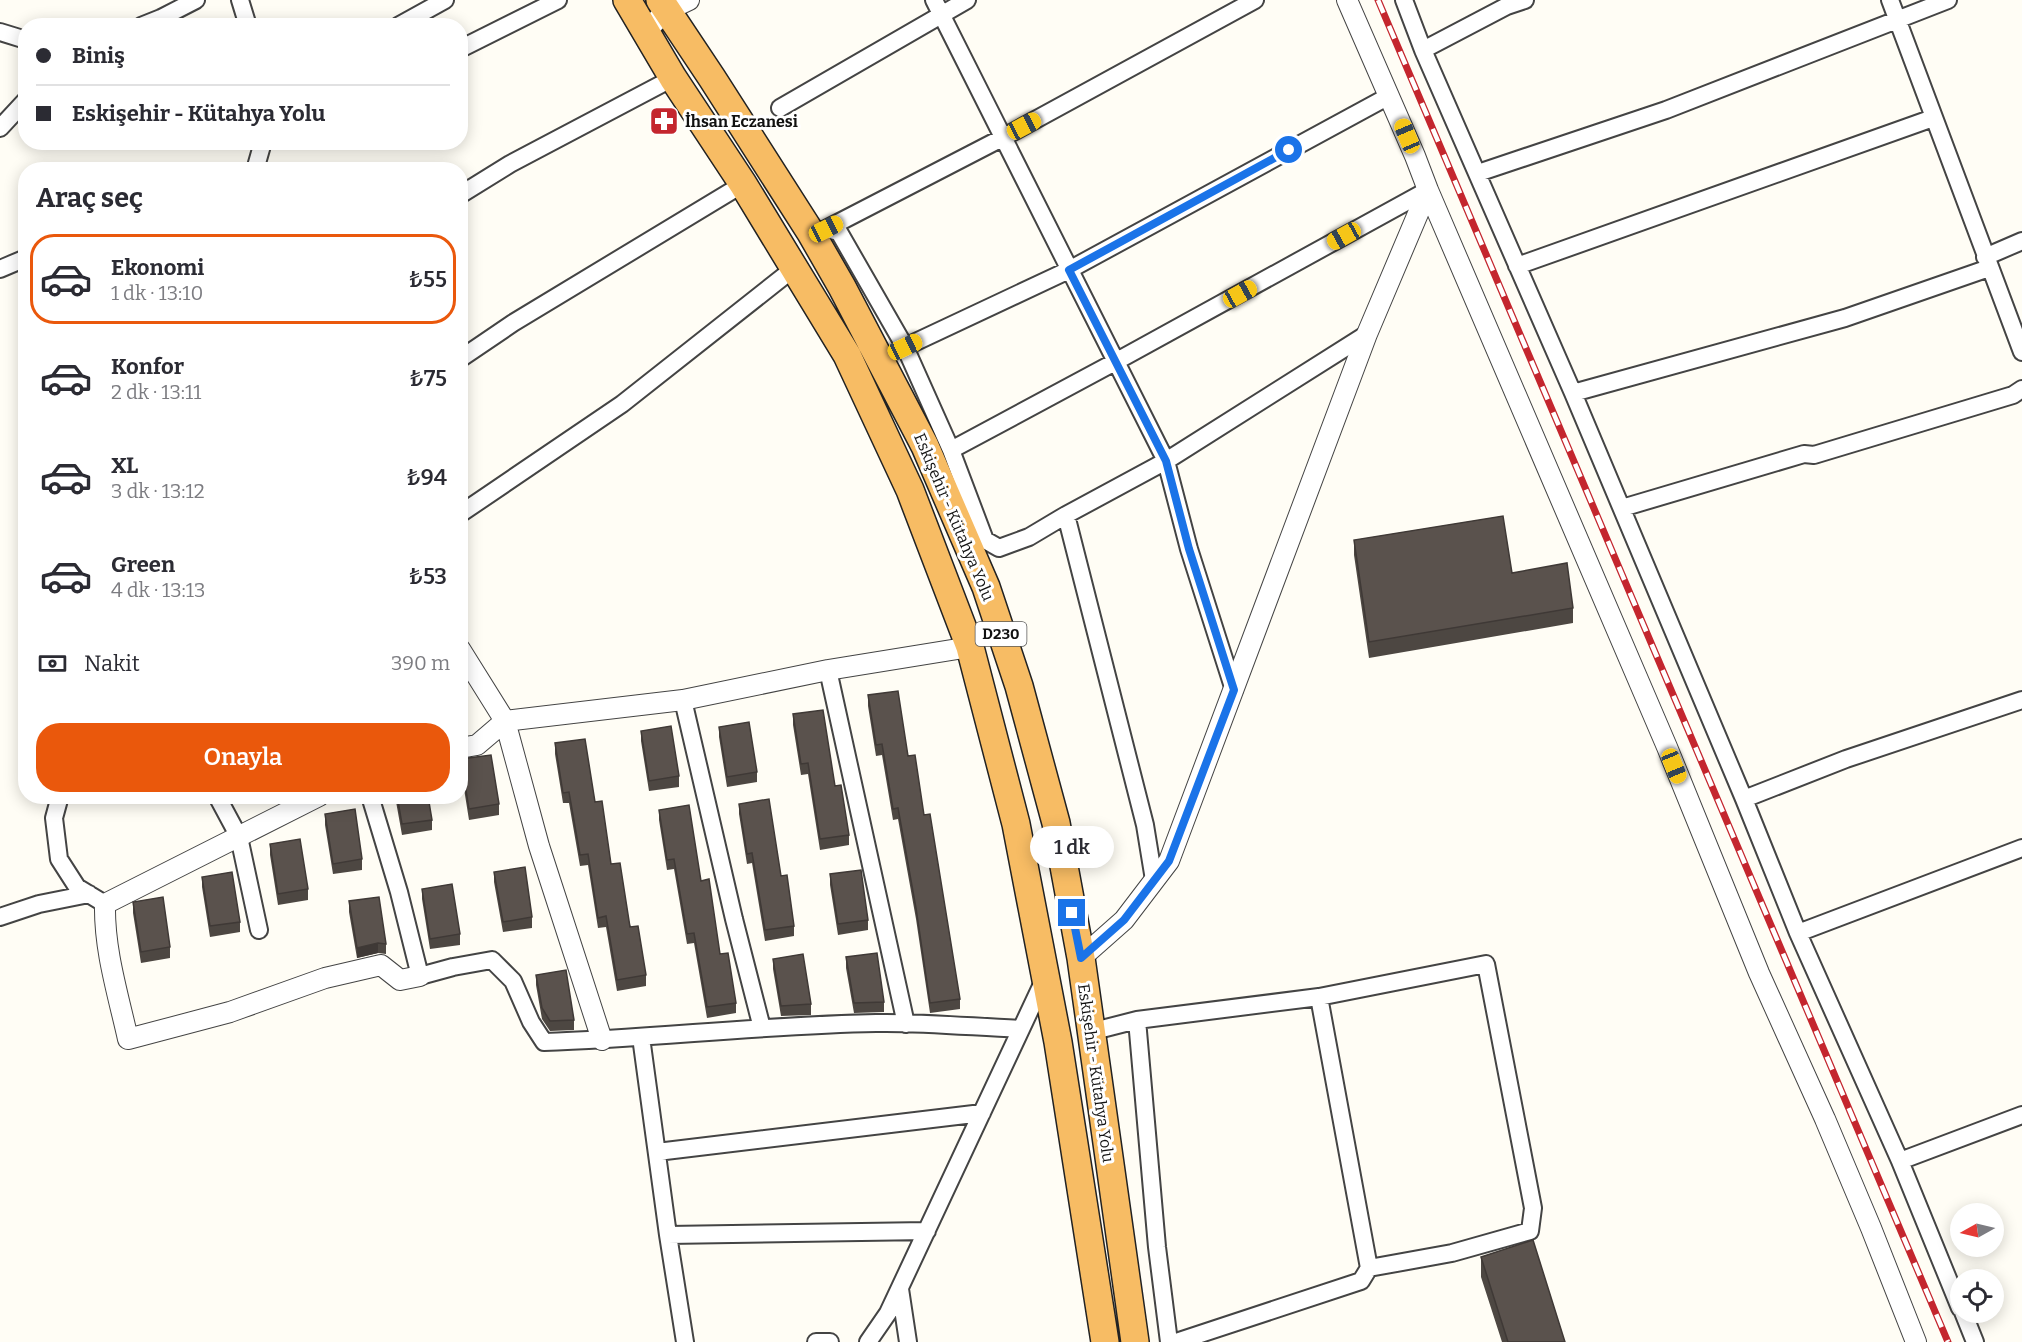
<!DOCTYPE html>
<html lang="tr">
<meta charset="utf-8">
<style>
:root{--surface:#fff;--page:#f2f2f3;--text:#2b2b33;--muted:#7c7c81;--line:#e1e1e2;--accent:#ea580c}
body{margin:0;font-family:Bitter,serif;background:var(--page);color:var(--text);height:100vh;display:flex;flex-direction:column;font-size:22px;white-space:nowrap}
*{box-sizing:border-box;margin:0}
p{font-size:20px;color:var(--muted)}
.icon{flex:none;width:33px;height:33px;fill:none;stroke:currentColor;stroke-width:2;stroke-linecap:round;stroke-linejoin:round}
.map{position:relative;flex:1;overflow:hidden}
.panel{position:absolute;left:18px;top:162px;width:450px;height:642px;display:flex;flex-direction:column;background:var(--surface);border-radius:24px;box-shadow:0 3px 15px #0003}
.panel>*{flex:none}
.banner{position:absolute;left:18px;top:18px;width:450px;height:132px;border-radius:24px;box-shadow:0 3px 15px #0003;display:grid;align-content:center;height:132px;padding:0 18px;background:var(--surface)}
.needle{width:39px;rotate:262deg}
.buttons{position:absolute;left:1950px;top:1203px;display:grid;gap:12px}
.buttons a{display:grid;place-items:center;width:54px;height:54px;border-radius:50%;background:var(--surface);box-shadow:0 3px 15px #0003;font-size:30px}
.end{position:absolute;width:27px;height:27px;margin:-14px;border:8px solid #1a73e8;background:#fff;box-shadow:0 0 0 3px #fff}
.from{border-radius:50%}
.bubble{position:absolute;height:42px;border-radius:21px;background:var(--surface);box-shadow:0 3px 15px #0003;font-size:20px;font-weight:600;line-height:42px;text-align:center}
.car{position:absolute;width:18px;height:36px;margin:-18px -9px;border-radius:8px;box-shadow:0 0 4px 2px #0007;background:linear-gradient(#f5c518 24%,#345 0 40%,#f5c518 0 76%,#345 0 86%,#f5c518 0)}
.banner b{display:flex;align-items:center;gap:21px;height:57px;font-size:22px}
.banner b+b{border-top:2px solid var(--line)}
.banner i{width:15px;height:15px;background:var(--text)}
ul{padding:0;list-style:none}
li{display:flex;align-items:center;gap:18px;height:90px;margin:0 12px 9px;padding:0 6px;border:3px solid transparent;border-radius:24px}
li div{flex:1}
li b{display:block;font-size:22px}
li em{font-style:normal;font-weight:600}
li.current{border-color:var(--accent)}
li>.icon{width:54px;height:54px;stroke-width:1.5}
h2{padding:0 18px;font-size:27px;line-height:72px}
.pay{display:flex;align-items:center;gap:15px;height:66px;padding:0 18px;font-size:22px}
.pay p{margin-inline-start:auto}
.primary-button{display:flex;gap:12px;margin-top:auto;padding:12px 18px}
.primary-button a{flex:1;height:69px;border-radius:24px;background:var(--accent);color:#fff;font-size:24px;font-weight:600;line-height:69px;text-align:center}
.map>svg:first-child{display:block}
.lines{fill:none;stroke-linecap:round;stroke-linejoin:round}
.minor-casing{stroke:#444;stroke-width:20}
.tertiary-casing{stroke:#444;stroke-width:22}
.trunk-casing{stroke:#222;stroke-width:30}
.minor{stroke:#fff;stroke-width:16}
.tertiary{stroke:#fff;stroke-width:20}
.trunk{stroke:#f7bc64;stroke-width:27}
.rail-casing{stroke:#c4262e;stroke-width:7}
.rail{stroke:#fff;stroke-width:4.5;stroke-dasharray:14;stroke-linecap:butt}
.wall{fill:#4d4742}
.shaded-wall{fill:#3f3936}
.building{fill:#5a524d;stroke:#3f3936;stroke-width:1.5}
.route{stroke:#1a73e8;stroke-width:8}
.labels{text-anchor:middle;dominant-baseline:central;stroke-width:6;stroke-linejoin:round;paint-order:stroke}
.shield{fill:#fff;stroke:#585858;stroke-width:1.5}
.shield-label{font-size:15px;font-weight:bold;fill:#111}
.poi-label{font-size:16px;font-weight:bold;fill:#111;stroke:#fff;text-anchor:start}
.street-label{font-size:16px;fill:#111;stroke:#fff}
</style>
<div class="map">
<svg width="2022" height="1342" viewBox="0 0 2022 1342">
<rect width="100%" height="100%" fill="#fffdf5"/>
<g class="lines">
<!-- minor casing -->
<g class="minor-casing">
<path id="minor" d="M240,0L248,26
M934,0L1166,461L1189,549L1234,690
M1404,0L1423,50L1573,393L1744,799L1798,933L1900,1161L1960,1308
M1890,0L2022,352
M141,26L161,18L196,0
M398,26L445,0
M0,32L26,40
M460,49L558,0
M1423,50L1507,6L1525,0
M780,108L967,0
M0,128L26,100
M255,170L263,142
M1478,173L1666,110L1948,0
M460,195L510,164L673,78
M826,229L1004,137L1255,0
M820,231L826,229L839,232L905,347L951,450L985,540L999,548L1029,537L1066,515
M1985,257L2022,241
M1517,266L1933,118
M0,269L26,258
M905,347L1069,270L1389,96
M460,359L513,323L743,184
M1573,393L1845,318L1989,268
M951,450L1115,362L1428,190
M1622,508L1804,454L1814,455L2013,395L2022,389
M460,514L622,404L793,269
M828,670L906,1024
M683,700L734,919L762,1028
M60,796L54,818L59,859L77,887L105,904
M217,796L239,837L259,930
M370,796L399,892L420,976L453,967L492,960L513,981L531,1022L544,1042C655,1038 765,1025 876,1023C924,1022 973,1027 1021,1029
M1744,799L1846,759L2022,700
M1154,880L1145,825L1066,515L1166,461L1367,334
M0,917L39,904L89,894
M1798,933L2022,848
M1137,1020L1157,1247L1169,1342
M1090,1032L1137,1020L1319,997L1486,964L1533,1208L1530,1231L1452,1253L1369,1268
M641,1037L668,1235L685,1342
M657,1152L982,1113
M1900,1161L2022,1115
M668,1235L927,1231
M900,1289L908,1342
M1963,1312L1975,1342
M816,1342H830
M868,1342L888,1313L1045,978
M1176,1342L1361,1281L1369,1268L1319,997"/>
</g>
<!-- tertiary casing -->
<g class="tertiary-casing">
<path id="tertiary" d="M1347,0L1415,156L1428,190
M646,31L666,11L689,0
M460,649L505,721L539,846L602,1040
M460,748L477,745L505,721L683,700L828,670L970,647
M319,796L105,904C104,950 118,994 128,1039L230,1012L325,978L381,965L400,980L420,976
M1081,958L1124,920L1169,861L1367,334L1428,190L1667,747L1759,973L1825,1119L1871,1228L1916,1342"/>
</g>
<!-- trunk casing -->
<g class="trunk-casing">
<path id="trunk" d="M627,0L673,78L743,184L847,355L910,490L970,647L1016,824L1058,1042L1105,1342
M660,0L712,78L811,233L842,287L925,446L986,587L1019,686L1056,823L1081,958L1135,1342"/>
</g>
<!-- minor -->
<use href="#minor" class="minor"/>
<!-- tertiary -->
<use href="#tertiary" class="tertiary"/>
<!-- trunk -->
<use href="#trunk" class="trunk"/>
<!-- rail casing -->
<g class="rail-casing">
<path id="rail" d="M1378,0L1948,1342"/>
</g>
<!-- rail -->
<use href="#rail" class="rail"/>
</g>
<!-- wall -->
<path class="wall" d="M1354,540L1512,573L1573,608V623L1369,658L1354,555Z
M868,695L908,756L924,815L960,999V1009L930,1013L916,919L898,819L893,820L882,755L876,756L868,706Z
M793,714L835,786L849,835V845L820,850L808,774L801,775L793,725Z
M719,727L757,772V782L727,787L719,737Z
M641,731L679,776V787L649,791L641,741Z
M555,743L595,802L611,864L646,975V986L617,991L606,927L598,928L588,865L580,866L569,803H563L555,754Z
M461,759L499,804V815L469,820L461,770Z
M395,796H428L432,820V830L402,835Z
M739,804L781,876L794,926V936L765,941L752,863L747,864L739,814Z
M659,810L701,881L720,954L736,1003V1013L707,1018L694,943L687,944L674,869L667,870L659,820Z
M325,814L362,859V870L333,874L325,825Z
M270,844L308,889V900L278,905L270,855Z
M494,872L532,917V928L503,932L494,882Z
M830,874L868,920V930L838,935L830,885Z
M202,877L240,922V932L210,937L202,887Z
M422,889L460,934V945L430,949L422,899Z
M349,901L386,944V954L378,953L357,958L349,912Z
M133,902L170,947V958L141,963L133,913Z
M846,957L884,1002V1012L854,1013L846,968Z
M773,959L811,1004V1015L781,1016L773,969Z
M536,975L574,1020V1030L550,1031L542,1019L536,985Z
M1481,1257L1565,1342H1502L1481,1277Z"/>
<!-- shaded-wall -->
<path class="shaded-wall" d="M378,943V953L357,958V948Z"/>
<!-- building -->
<path class="building" d="M1503,516L1512,573L1567,563L1573,608L1369,642L1354,540Z
M898,691L908,756L915,755L924,815L930,814L960,999L930,1003L916,908L898,808L893,809L882,744L876,745L868,695Z
M823,710L835,786L841,785L849,835L820,839L808,763L801,764L793,714Z
M749,722L757,772L727,777L719,727Z
M671,726L679,776L649,781L641,731Z
M585,739L595,802L602,801L611,864L620,863L630,927L638,926L646,975L617,980L606,916L598,918L588,854L580,855L569,792L563,793L555,743Z
M491,755L499,804L469,809L461,759Z
M397,796H428L432,820L402,824Z
M769,799L781,876L787,875L794,926L765,930L752,853L747,854L739,804Z
M689,805L701,881L709,879L720,954L728,953L736,1003L707,1007L694,933L687,934L674,859L667,860L659,810Z
M355,809L362,859L333,864L325,814Z
M300,839L308,889L278,894L270,844Z
M525,867L532,917L503,922L494,872Z
M861,870L868,920L838,924L830,874Z
M232,872L240,922L210,926L202,877Z
M452,884L460,934L430,939L422,889Z
M163,897L170,947L141,952L133,902Z
M379,897L386,944L378,943L357,948L349,901Z
M877,953L884,1002L854,1003L846,957Z
M803,954L811,1004L781,1006L773,959Z
M566,970L574,1020L550,1021L542,1008L536,975Z
M1533,1240L1565,1342H1508L1481,1257Z"/>
<g class="lines">
<!-- route -->
<path class="route" d="M1072,913L1081,958L1124,920L1169,861L1234,690L1189,549L1166,461L1069,270L1289,150"/>
</g>
<!-- icons -->
<defs>
<g id="pharmacy-square" transform="scale(1.5)"><rect x="-9" y="-9" width="18" height="18" rx="4" fill="#c4262e" stroke="#fff"/><path d="M-2-6h4v4h4v4h-4v4h-4v-4h-4v-4h4Z" fill="#fff"/></g>
</defs>
<g fill-rule="evenodd">
<use href="#pharmacy-square" x="664" y="121"/>
</g>
<g class="labels">
<!-- shield labels -->
<rect class="shield" x="975.5" y="622" width="51" height="24" rx="4.5"/>
<g class="shield-label">
<text x="1001" y="634">D230</text>
</g>
<!-- poi labels -->
<g class="poi-label">
<text x="685" y="121">İhsan Eczanesi</text>
</g>
<!-- street labels -->
<g class="street-label">
<text transform="translate(954 517) rotate(67)">Eskişehir - Kütahya Yolu</text>
<text transform="translate(1096 1073) rotate(82)">Eskişehir - Kütahya Yolu</text>
</g>
</g>
</svg>
<div class="buttons">
<a><svg class="needle" viewBox="-14 -14 28 28"><path d="M0-13l5 13h-10z" fill="#e53935"/><path d="M0 13l5-13h-10z" fill="#7c7c81"/></svg></a>
<a><svg class="icon" aria-label="locate" viewBox="0 0 24 24"><circle cx="12" cy="12" r="6"/><path d="M12 2v4M12 18v4M2 12h4M18 12h4"/></svg></a>
</div>
<i class="end from" style="left:1289px;top:150px"></i>
<i class="end" style="left:1072px;top:913px"></i>
<div class="bubble" style="left:1030px;top:826px;width:84px">1 dk</div>
<i class="car" style="left:1024px;top:126px;rotate:62deg"></i>
<i class="car" style="left:1407px;top:136px;rotate:337deg"></i>
<i class="car" style="left:826px;top:229px;rotate:63deg"></i>
<i class="car" style="left:1344px;top:236px;rotate:241deg"></i>
<i class="car" style="left:1240px;top:294px;rotate:61deg"></i>
<i class="car" style="left:905px;top:347px;rotate:65deg"></i>
<i class="car" style="left:1674px;top:766px;rotate:158deg"></i>
<div class="banner">
<b><i class="from"></i>Biniş</b>
<b><i></i>Eskişehir - Kütahya Yolu</b>
</div>
<section class="panel">
<h2>Araç seç</h2>
<ul>
<li class="current"><svg class="icon" aria-label="car" viewBox="0 0 24 24"><path d="M5 17H2v-5l4-1 3-4h7l3 4 3 1v5h-3M9 17h6M6 11h13"/><circle cx="7" cy="17" r="2"/><circle cx="17" cy="17" r="2"/></svg><div><b>Ekonomi</b><p>1 dk · 13:10</p></div><em>₺55</em></li>
<li><svg class="icon" aria-label="car" viewBox="0 0 24 24"><path d="M5 17H2v-5l4-1 3-4h7l3 4 3 1v5h-3M9 17h6M6 11h13"/><circle cx="7" cy="17" r="2"/><circle cx="17" cy="17" r="2"/></svg><div><b>Konfor</b><p>2 dk · 13:11</p></div><em>₺75</em></li>
<li><svg class="icon" aria-label="car" viewBox="0 0 24 24"><path d="M5 17H2v-5l4-1 3-4h7l3 4 3 1v5h-3M9 17h6M6 11h13"/><circle cx="7" cy="17" r="2"/><circle cx="17" cy="17" r="2"/></svg><div><b>XL</b><p>3 dk · 13:12</p></div><em>₺94</em></li>
<li><svg class="icon" aria-label="car" viewBox="0 0 24 24"><path d="M5 17H2v-5l4-1 3-4h7l3 4 3 1v5h-3M9 17h6M6 11h13"/><circle cx="7" cy="17" r="2"/><circle cx="17" cy="17" r="2"/></svg><div><b>Green</b><p>4 dk · 13:13</p></div><em>₺53</em></li>
</ul>
<div class="pay"><svg class="icon" aria-label="cash" viewBox="0 0 24 24"><path d="M3 7h18v10H3z"/><circle cx="12" cy="12" r="2"/></svg>Nakit<p>390 m</p></div>
<div class="primary-button"><a>Onayla</a></div>
</section>
</div>
